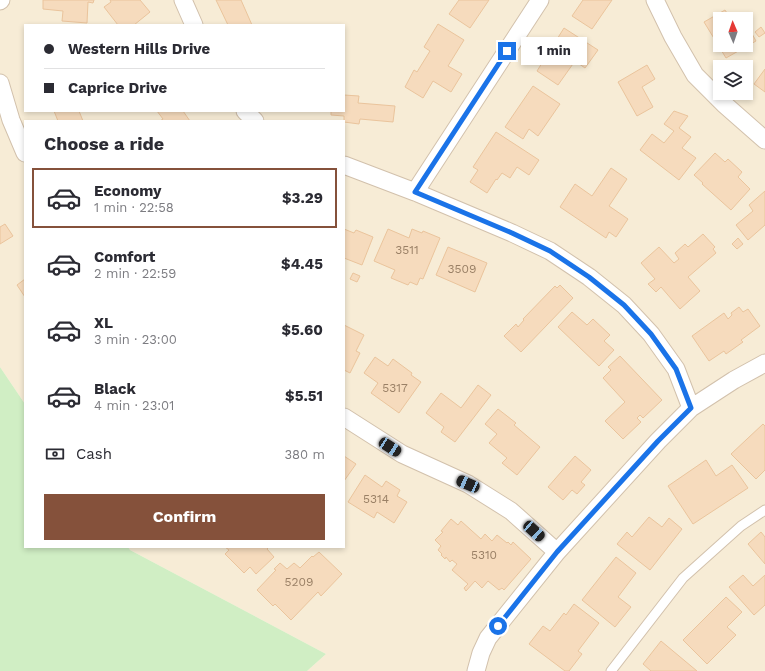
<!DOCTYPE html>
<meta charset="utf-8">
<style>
:root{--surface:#fff;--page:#f7f7f7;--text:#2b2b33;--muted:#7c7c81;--line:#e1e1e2;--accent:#85513b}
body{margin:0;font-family:"Work Sans",sans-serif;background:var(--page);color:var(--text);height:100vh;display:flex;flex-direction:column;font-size:15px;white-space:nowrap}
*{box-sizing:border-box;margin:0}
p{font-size:13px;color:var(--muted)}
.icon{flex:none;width:22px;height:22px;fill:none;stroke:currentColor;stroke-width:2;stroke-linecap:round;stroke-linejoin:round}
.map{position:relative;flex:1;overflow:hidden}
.details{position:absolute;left:24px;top:120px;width:321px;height:428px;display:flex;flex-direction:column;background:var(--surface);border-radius:0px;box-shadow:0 2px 6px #0003}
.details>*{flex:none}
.banner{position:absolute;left:24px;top:24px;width:321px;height:88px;border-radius:0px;box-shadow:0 2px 6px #0003;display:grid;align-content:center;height:88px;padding:0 20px;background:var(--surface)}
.needle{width:26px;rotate:358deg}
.buttons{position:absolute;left:713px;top:12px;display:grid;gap:8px}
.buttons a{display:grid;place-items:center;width:40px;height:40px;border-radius:0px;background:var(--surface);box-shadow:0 2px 6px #0003;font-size:20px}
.end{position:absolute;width:18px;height:18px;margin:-9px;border:5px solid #1a73e8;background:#fff;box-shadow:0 0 0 2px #fff}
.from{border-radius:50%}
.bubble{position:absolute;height:28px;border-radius:0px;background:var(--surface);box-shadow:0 2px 6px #0003;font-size:13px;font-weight:700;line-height:28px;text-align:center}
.car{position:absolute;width:12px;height:24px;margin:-12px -6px;border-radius:5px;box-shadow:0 0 3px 1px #0007;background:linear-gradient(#222 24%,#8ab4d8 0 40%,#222 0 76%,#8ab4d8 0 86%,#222 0)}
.banner b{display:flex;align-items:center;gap:14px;height:38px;font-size:15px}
.banner b+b{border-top:1px solid var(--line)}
.banner i{width:10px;height:10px;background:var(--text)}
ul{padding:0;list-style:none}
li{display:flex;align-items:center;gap:12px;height:60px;margin:0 8px 6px;padding:0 12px;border:2px solid transparent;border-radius:0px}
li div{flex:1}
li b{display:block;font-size:15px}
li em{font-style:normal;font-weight:700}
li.on{border-color:var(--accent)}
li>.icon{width:36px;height:36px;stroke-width:1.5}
h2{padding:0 20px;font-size:18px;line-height:48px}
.pay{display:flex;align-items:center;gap:10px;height:44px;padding:0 20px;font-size:15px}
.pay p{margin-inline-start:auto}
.action{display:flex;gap:8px;margin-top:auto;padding:8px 20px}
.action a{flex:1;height:46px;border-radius:0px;background:var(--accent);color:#fff;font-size:16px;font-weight:700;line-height:46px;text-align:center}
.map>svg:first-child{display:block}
.residential{fill:#f7ecd6;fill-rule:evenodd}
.green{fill:#d0eec4}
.building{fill:#f6dbbd;stroke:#eac49c}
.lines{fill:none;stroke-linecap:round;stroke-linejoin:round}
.lane-casing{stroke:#d2c1ac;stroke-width:11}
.street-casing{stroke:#d2c1ac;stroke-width:19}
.lane{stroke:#fff;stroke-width:9}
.street{stroke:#fff;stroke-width:17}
.route{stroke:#1a73e8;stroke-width:5}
.labels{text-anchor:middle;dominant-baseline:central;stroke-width:4;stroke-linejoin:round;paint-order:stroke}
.number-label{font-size:12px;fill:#9a8066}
</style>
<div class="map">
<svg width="765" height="671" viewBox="0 0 765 671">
<rect width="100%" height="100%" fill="#fef8e8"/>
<!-- residential -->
<path class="residential" d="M0,0H765V671H307L326,654L130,550L128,547H344V121H25V404L0,367ZM720,19H746V45H720ZM25,25H344V111H25ZM720,67H746V93H720Z"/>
<!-- green -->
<path class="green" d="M0,367L25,404V547H128L130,550L326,654L307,671H0Z"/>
<!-- building -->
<path class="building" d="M43,0H94L93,3L88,2L87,23L62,21L63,11L43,9Z
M110,0H140L150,12L134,25H118L104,7L111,2Z
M216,0H241L252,25H228Z
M459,0H489L470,28L449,14Z
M583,0H612L592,29L572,16Z
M725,10L731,19H720V45H746V23L756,41L726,58L704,22Z
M438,24L464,40L448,66L462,74L451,92L433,81L423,98L405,87L414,70L417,72L430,51L424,47Z
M761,27L765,33L759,37L755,32Z
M564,28L598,50L585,68L575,61L558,85L537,71Z
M647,65L655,79L642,87L653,107L637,116L618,82Z
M765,69V92L754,84Z
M533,86L560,104L538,136L529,129L523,139L505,127Z
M344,95L359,96L358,103L395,106L393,122L360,119L359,124L344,122V116L331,115V111H344Z
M54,111H79L83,121H58Z
M157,111H183L190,121H160L163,119Z
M674,111L688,116L679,128L691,137L682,148L696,158L679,180L640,150L652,134L664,143L674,131L664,124Z
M496,132L539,160L529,175L517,167L510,178L502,173L497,180L496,179L487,193L470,182L478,170L473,167Z
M715,153L725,162L728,159L742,172L738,177L750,189L731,210L702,184L703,183L694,175Z
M611,168L627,179L609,206L628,219L616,237L609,232L606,238L560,207L575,184L592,196Z
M765,191V225L748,240L736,225L753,211L749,205Z
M5,224L13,236L0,244V227Z
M344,229L354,233L356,230L373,237L362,265L344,258Z
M388,229L409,238L412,229L422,233L423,231L440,238L423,279L420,278L417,285L410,282L408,285L391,278L395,270L374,261Z
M703,234L715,247L713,249L716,253L688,277L700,291L680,309L661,287L656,292L648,284L655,279L641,263L659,247L674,263L679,259L675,253L685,244L688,247Z
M738,238L743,244L737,249L732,244Z
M448,247L487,263L475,292L436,275Z
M353,273L360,276L357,282L350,279Z
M25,279V297L17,285Z
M560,285L573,298L521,352L504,336L516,324L518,327L524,320L523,319L555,286L557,288Z
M739,307L743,312L748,309L760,326L741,340L743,342L726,354L724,351L709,361L692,336L724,313L728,319L732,315L731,313Z
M572,312L587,325L593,319L610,335L604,341L614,350L599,366L558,327Z
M344,325L364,335L356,351L360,353L350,373L344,370Z
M620,356L662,400L643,418L640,415L637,418L641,422L623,439L605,421L625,402L603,378L611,370L608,367Z
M375,357L388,366L393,359L412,373L411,375L421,382L399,413L371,393L378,383L364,373Z
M478,385L491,395L455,442L441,432L444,427L426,413L441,393L461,408Z
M498,409L516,423L514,425L540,447L517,475L502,463L507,458L489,443L497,434L485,424Z
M763,424L765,426V470L756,479L731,454Z
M344,456L356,464L344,481Z
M575,456L591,470L581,482L585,485L577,494L572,490L563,500L548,487Z
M706,460L716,476L732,465L748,488L693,524L668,486Z
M365,475L382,487L386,481L400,490L397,496L407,502L394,523L377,512L374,518L348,502Z
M649,517L662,527L669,518L682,529L650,570L617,544L627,532L632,537Z
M451,519L458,525L461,521L481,539L485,534L492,541L497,535L507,543L508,542L511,545L513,542L531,559L504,590L502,588L499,590L488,581L482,588L475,581L466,591L464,588L468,584L452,570L457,564L452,560L450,562L446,557L445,559L441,555L442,554L438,550L441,546L435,540L443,532L441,531Z
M761,532L765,537V564L748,544Z
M225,547H269L267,549L274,557L256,574L250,567L244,573L225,554L229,550Z
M319,552L342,574L321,596L318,592L291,620L275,604L273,606L257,590L276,570L274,569L280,563L287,569L294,563L300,568L312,556L313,557Z
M616,557L636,573L618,597L631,607L615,627L582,600Z
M743,575L753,586L765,575V605L754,615L729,587Z
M726,597L742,612L727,627L736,635L707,664L683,640Z
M574,604L599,623L578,651L582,654L569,671H565L529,644L543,626L550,631L564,613L566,615Z
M661,641L697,671H651L643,664Z"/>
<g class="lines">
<!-- lane casing -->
<g class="lane-casing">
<path id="lane" d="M611,671L683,578L741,526L765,510"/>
</g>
<!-- street casing -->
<g class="street-casing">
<path id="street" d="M183,0L194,25
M655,0L673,37L695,75L724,104L765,140
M0,1L1,0
M0,83L11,120L25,153
M245,111L255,121
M344,165L415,192L512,233L550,251L589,277L624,305L651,334L676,369L691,408
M415,192L540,0
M344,417L402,454L468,484L511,511L557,552
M476,671L481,653L488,638L557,552L658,441L691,408L734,380L765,363"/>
</g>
<!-- lane -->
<use href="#lane" class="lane"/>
<!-- street -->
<use href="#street" class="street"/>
</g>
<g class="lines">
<!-- route -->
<path class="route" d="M498,626L557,552L658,441L691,408L676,369L651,334L624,305L589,277L550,251L512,233L415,192L507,51"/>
</g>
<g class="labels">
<!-- number labels -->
<g class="number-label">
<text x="407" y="250">3511</text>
<text x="462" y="269">3509</text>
<text x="395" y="388">5317</text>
<text x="376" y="499">5314</text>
<text x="484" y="555">5310</text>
<text x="299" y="582">5209</text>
</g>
</g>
</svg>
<div class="buttons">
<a><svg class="needle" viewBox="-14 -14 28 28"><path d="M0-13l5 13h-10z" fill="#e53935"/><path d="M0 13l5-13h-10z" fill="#7c7c81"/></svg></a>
<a><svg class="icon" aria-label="layers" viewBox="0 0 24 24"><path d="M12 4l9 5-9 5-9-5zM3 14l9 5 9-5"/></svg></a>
</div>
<i class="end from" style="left:498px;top:626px"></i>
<i class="end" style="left:507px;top:51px"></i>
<div class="bubble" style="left:521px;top:37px;width:66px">1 min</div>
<i class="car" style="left:390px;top:447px;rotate:123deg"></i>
<i class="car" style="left:468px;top:484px;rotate:294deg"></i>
<i class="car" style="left:534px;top:531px;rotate:132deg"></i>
<div class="banner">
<b><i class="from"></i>Western Hills Drive</b>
<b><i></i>Caprice Drive</b>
</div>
<section class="details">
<h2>Choose a ride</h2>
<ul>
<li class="on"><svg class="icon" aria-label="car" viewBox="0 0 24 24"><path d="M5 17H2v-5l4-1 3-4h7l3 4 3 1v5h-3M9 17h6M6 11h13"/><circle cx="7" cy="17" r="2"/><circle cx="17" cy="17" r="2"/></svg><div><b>Economy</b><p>1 min · 22:58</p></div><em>$3.29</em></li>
<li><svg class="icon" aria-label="car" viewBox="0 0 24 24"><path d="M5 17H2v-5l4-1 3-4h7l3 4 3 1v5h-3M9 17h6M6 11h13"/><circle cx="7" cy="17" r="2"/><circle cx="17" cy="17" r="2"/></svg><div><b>Comfort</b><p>2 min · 22:59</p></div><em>$4.45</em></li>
<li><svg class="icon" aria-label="car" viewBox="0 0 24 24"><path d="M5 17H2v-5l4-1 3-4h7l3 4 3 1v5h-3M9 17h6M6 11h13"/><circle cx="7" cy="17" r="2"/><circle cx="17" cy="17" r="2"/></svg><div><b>XL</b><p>3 min · 23:00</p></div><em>$5.60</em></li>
<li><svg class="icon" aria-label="car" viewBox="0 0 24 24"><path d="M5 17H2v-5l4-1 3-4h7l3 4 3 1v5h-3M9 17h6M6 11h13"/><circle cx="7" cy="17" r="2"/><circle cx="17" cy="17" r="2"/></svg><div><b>Black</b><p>4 min · 23:01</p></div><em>$5.51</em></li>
</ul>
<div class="pay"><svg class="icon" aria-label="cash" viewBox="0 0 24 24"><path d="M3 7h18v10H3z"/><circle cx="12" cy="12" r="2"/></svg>Cash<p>380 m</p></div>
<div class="action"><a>Confirm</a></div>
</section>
</div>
